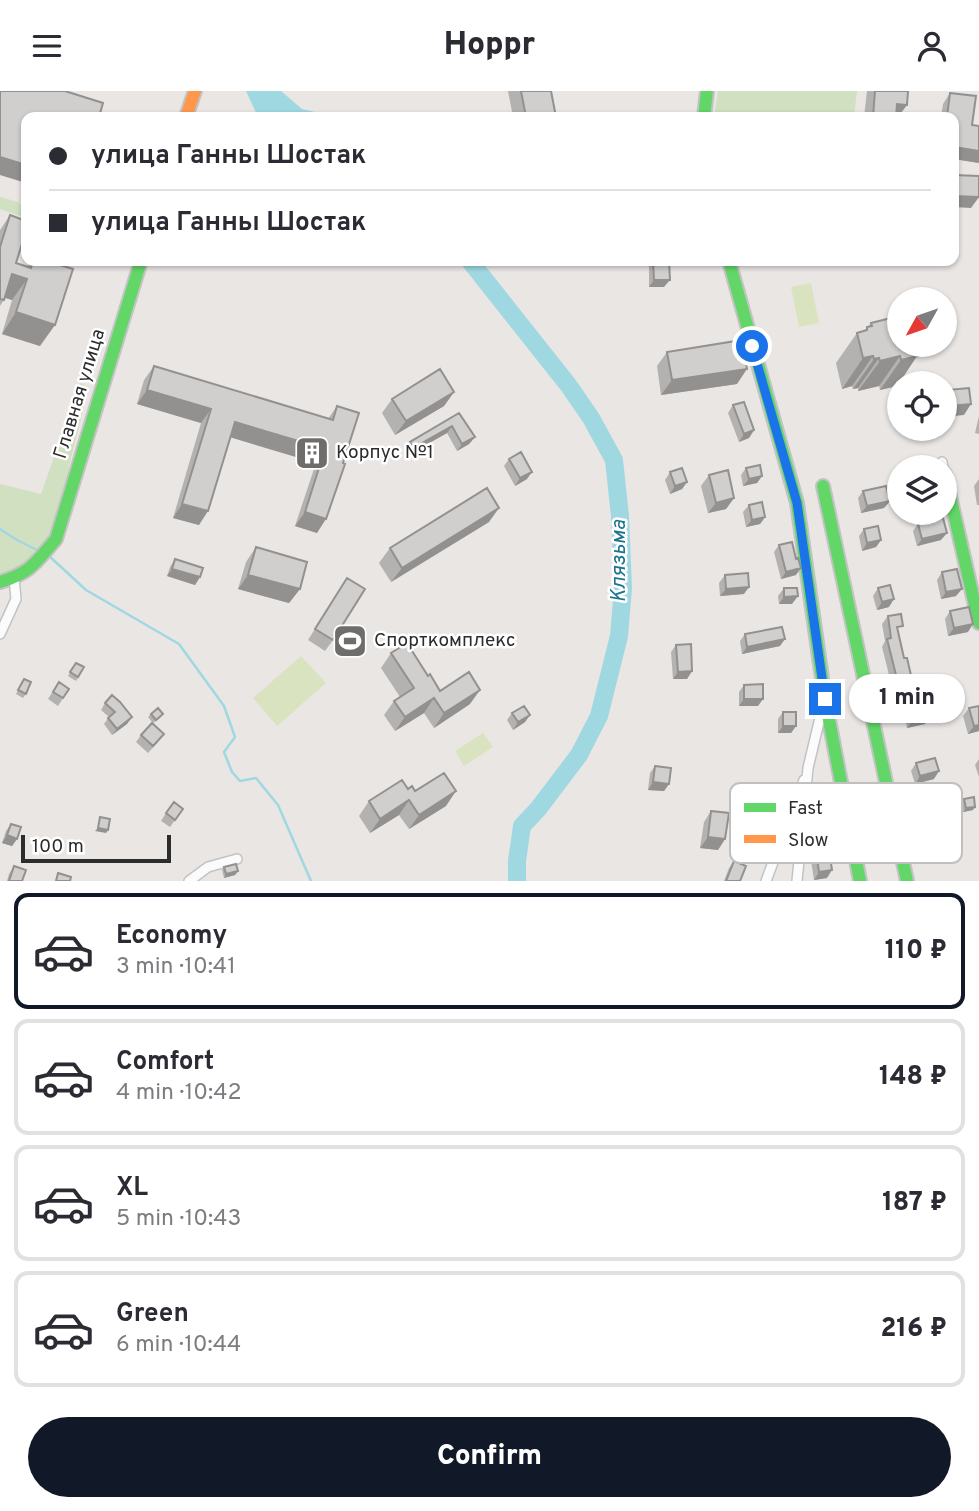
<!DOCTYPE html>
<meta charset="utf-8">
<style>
:root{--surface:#fff;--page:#f2f2f3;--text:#2b2b33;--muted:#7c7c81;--line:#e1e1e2;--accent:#111827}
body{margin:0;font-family:Overpass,sans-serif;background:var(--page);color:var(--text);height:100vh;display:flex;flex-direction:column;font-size:26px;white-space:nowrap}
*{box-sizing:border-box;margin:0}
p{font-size:23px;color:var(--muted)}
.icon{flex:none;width:38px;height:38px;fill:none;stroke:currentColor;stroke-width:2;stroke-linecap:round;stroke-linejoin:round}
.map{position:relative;height:790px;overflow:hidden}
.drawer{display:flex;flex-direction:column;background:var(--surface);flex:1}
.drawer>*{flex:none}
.guide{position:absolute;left:21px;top:21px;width:938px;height:154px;border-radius:14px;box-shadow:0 2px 5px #0004;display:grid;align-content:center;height:154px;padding:0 28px;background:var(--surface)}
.needle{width:46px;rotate:230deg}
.controls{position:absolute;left:887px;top:196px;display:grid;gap:14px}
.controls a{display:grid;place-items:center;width:70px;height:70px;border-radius:50%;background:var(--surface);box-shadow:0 2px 5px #0004;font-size:35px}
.scale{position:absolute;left:21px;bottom:18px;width:150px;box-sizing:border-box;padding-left:7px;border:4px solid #2c2c2c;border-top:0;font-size:19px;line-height:24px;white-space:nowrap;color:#2c2c2c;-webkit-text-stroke:5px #fff;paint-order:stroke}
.end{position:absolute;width:32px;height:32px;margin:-16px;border:9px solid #1a73e8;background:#fff;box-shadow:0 0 0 4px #fff}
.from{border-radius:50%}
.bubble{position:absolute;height:49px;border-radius:24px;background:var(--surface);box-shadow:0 2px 5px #0004;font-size:23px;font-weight:800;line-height:49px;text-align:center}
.guide b{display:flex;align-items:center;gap:24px;height:66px;font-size:26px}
.guide b+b{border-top:2px solid var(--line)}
.guide i{width:18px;height:18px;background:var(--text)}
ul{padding:12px 0 0;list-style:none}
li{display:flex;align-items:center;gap:21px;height:116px;margin:0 14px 10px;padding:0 14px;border:4px solid var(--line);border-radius:14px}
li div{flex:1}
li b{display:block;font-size:26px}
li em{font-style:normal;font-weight:800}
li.on{border-color:var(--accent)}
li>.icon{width:63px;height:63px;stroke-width:1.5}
.action{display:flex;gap:14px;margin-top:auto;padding:14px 28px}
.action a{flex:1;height:80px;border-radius:42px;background:var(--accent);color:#fff;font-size:28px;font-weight:800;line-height:80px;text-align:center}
header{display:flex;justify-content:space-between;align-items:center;height:91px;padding:0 28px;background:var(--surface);font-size:32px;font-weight:800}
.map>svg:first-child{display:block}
.green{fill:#d1e0c1}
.pitch{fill:#dae3bf}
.water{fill:#a0d8e2}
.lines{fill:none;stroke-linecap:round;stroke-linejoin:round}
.stream{stroke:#a0d8e2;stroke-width:2.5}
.river{stroke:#a0d8e2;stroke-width:18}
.street-casing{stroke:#c4c3c4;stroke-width:12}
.fast-casing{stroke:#c4c3c4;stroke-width:16}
.slow-casing{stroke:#c4c3c4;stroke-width:16}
.street{stroke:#fcfbfb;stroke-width:9}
.fast{stroke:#63d668;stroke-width:12}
.slow{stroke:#ff974d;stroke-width:12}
.wall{fill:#b4b2b0}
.shaded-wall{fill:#929190}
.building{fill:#d1cfcd;stroke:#929190;stroke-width:2}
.route{stroke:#1a73e8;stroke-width:9}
.labels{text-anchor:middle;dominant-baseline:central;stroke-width:5;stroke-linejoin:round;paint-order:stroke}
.street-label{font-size:19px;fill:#2c2c2c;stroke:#fff}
.poi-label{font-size:19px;fill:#2c2c2c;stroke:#fff;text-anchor:start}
.water-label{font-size:21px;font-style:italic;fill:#1e748e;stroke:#fff}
.key{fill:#fff;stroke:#c0c0c0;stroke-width:2}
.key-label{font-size:19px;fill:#2c2c2c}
</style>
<header><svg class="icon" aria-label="menu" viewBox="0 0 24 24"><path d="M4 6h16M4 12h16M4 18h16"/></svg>Hoppr<svg class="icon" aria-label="person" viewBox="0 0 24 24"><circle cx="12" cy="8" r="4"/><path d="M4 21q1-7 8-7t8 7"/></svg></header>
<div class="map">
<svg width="979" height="790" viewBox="0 0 979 790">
<rect width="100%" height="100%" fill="#e9e6e4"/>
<!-- green -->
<path class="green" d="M718,0H857L854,26H714Z
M0,106L18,111L26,120V127L0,118Z
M80,292L89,296L70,371L56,448L29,479L0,491V393L41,403Z"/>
<!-- pitch -->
<path class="pitch" d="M811,192L819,232L799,236L791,196Z
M353,534L365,543L346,565L336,558Z
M301,565L326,592L277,635L253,607Z
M483,642L493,656L464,675L455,660Z"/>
<!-- water -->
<path class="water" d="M246,0H281L302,18L336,26H258Z"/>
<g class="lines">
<!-- stream -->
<path class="stream" d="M0,438L17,449L39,460
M48,464L86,499L179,553L224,615L235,646L224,661L232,681L240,690L256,687L278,714L311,790"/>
<!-- river -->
<path class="river" d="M470,170L569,295L591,327L614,369L620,425L623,497L619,545L599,625L579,664L538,718L522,735L517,770V790"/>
<!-- street casing -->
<g class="street-casing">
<path id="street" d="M942,371L943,376
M0,543L16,508L14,487
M189,790L208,776L237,768
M766,790L804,689
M797,790L808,677L824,610"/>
</g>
<!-- fast casing -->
<g class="fast-casing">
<path id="fast" d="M704,26L707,0
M729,170L797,412L825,608L860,790
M945,383L979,532
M823,395L907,790
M0,491C31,482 36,471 56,448L141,170"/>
</g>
<!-- slow casing -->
<g class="slow-casing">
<path id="slow" d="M186,26L195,0"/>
</g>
<!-- street -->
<use href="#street" class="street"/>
<!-- fast -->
<use href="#fast" class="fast"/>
<!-- slow -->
<use href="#slow" class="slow"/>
</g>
<!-- wall -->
<path class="wall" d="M508,0H551L556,26H513Z
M867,0H908L898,26H864Z
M950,2L972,34L979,72L954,68V26H941L943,13Z
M10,124L16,172L27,176L32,170H47L40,255L2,243L12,209L5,207L0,215V139Z
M649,170H653L664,196H649Z
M890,223L921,259L897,295L880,299L879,295L858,300V297L853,298L852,295L842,298L836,272L857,242L864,240L871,232L886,229Z
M667,261L737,293L661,304L657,275Z
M154,275L328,328L337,315L317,442L295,435L316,372L231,346L199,434L173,427L201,332L137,313L144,289Z
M454,301L444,315L395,344L382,322L392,308Z
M733,314L754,339L749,347L739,351L728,322Z
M459,322L475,346L469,353L457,360L447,342L408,364L404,358L410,351Z
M979,325V343L975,342Z
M509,368L527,388L515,395L504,375Z
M746,377L762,385L757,392L743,395L741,384Z
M670,381L687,391L682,398L670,403L665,389Z
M709,384L734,407L726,418L708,422L701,395Z
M979,388V414H977L974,395Z
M863,400L890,410L884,417L861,422L858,407Z
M749,414L765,426L760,433L746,436L743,421Z
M489,431L391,491L379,472L390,457Z
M918,433L941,449L917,455L913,440Z
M864,438L881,449L876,456L862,460L859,445Z
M779,454L796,484L781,488L774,461Z
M256,456L300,498L289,512L238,498L246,471Z
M175,468L200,486L195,494L167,485L170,476Z
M942,481L956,505L941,508L937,489Z
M725,484L744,503L720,505L719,492Z
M347,487L333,549L325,560L308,549Z
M784,497L792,513H779L778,505Z
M878,497L889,516L877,519L873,505Z
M950,520L968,541L948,545L945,528Z
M888,525L898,541L908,600L894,604L882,556L885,550L882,533Z
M745,543L780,555L742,563L740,550Z
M676,554L692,580L687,588H673L671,561Z
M391,562L428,585L440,600L470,613L434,637L424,622L395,640L384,624L394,610L400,606L381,577Z
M76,572L84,576L76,590L68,585Z
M24,588L26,603L23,607L16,603Z
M59,591L69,598L58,615L48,608Z
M744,594L758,615H739V601Z
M105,612L127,633L112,644L104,633L109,626L101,619Z
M909,613L925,633L907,637L904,621Z
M969,617L979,640L968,643L963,625Z
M783,621L796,635L791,642H778V628Z
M512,622L530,624L525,631L513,639L507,629Z
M151,623H163L160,627L153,632L148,626Z
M141,644L158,651L148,662L136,651Z
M979,668V686L975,674Z
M916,672L934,688L915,693L911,680Z
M655,675L669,693L664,700L648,699L650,682Z
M408,698L446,715L409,738L399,724L370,742L359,725L369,710Z
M964,708L973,719L963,721L961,712Z
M183,718L170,736L161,730L166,722Z
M711,720L725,748L718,759L700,757L704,731Z
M11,733L17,748L12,755L2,752L6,740Z
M937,746L955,762L950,769L935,771L932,753Z
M815,755L827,787L814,789L810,763Z
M734,770L740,790H724L729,777Z
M14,775L22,790H7L9,783Z
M224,776L238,780L235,784L224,787L222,779Z"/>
<!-- shaded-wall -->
<path class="shaded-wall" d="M897,13L907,14L898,26H888Z
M954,56L979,60V72L954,68Z
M0,66L26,74V92L0,84Z
M954,105L979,106L971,117L954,116Z
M12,183L27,188L12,209L0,205Z
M654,189H670L664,196H649Z
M16,221L55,234L40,255L2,243Z
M921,259L897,295L880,299L901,269L917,260Z
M873,265L852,295L842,298L863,267Z
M900,265L879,295L858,300L880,270Z
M879,267L858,297L853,298L874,268Z
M747,278L737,293L661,304L672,289Z
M147,299L211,318L201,332L137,313Z
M454,301L444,315L395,344L406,330Z
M971,313L964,324L954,325L947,334H945V326L952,315Z
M235,331L325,358L316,372L226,345Z
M452,335L447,342L408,364L413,357Z
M754,339L749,347L739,351L744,343Z
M475,346L469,353L457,360L462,353Z
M532,381L527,388L515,395L520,387Z
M762,385L757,392L743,395L749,388Z
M687,391L682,398L670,403L675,395Z
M734,407L726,418L708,422L716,412Z
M890,410L884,417L861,422L867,415Z
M182,413L208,420L199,434L173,427Z
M499,417L489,431L391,491L402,477Z
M305,421L326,428L317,442L295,435Z
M765,426L760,433L746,436L752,429Z
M947,442L941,449L917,455L922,448Z
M881,449L876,456L862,460L867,452Z
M801,477L796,484L781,488L786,481Z
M172,478L200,486L195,494L167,485Z
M248,484L300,498L289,512L238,498Z
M749,496L744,503L720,505L726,498Z
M962,498L956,505L941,508L946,501Z
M798,505L792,513H779L784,506Z
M894,508L889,516L877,519L882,511Z
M973,533L968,541L948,545L954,537Z
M785,548L780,555L742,563L747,556Z
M692,580L687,588H673L678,581Z
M913,593L908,600L894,604L899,596Z
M480,599L470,613L434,637L444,622Z
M434,607L424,622L395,640L405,626Z
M744,608H763L758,615H739Z
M530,624L525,631L513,639L518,631Z
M132,626L127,633L112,644L117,638Z
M930,626L925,633L907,637L913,629Z
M979,634V640L968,643L974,635Z
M783,635H796L791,642H778Z
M939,680L934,688L915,693L920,685Z
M653,691L669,693L664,700L648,699Z
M456,700L446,715L409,738L419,724Z
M409,709L399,724L370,742L380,728Z
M975,716L973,719L963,721L966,717Z
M98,737L108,739L106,742L95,740Z
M7,744L17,748L12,755L2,752Z
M708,746L725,748L718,759L700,757Z
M955,762L950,769L935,771L940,764Z
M832,779L827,787L814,789L819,781Z
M238,780L235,784L224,787L226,783Z"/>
<!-- building -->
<path class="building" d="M0,0H65L103,12L99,26H26V74L0,66Z
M521,0H551L556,26H526Z
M875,0H908L907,14L897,13L896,26H873Z
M950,2L976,5L972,34L979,35V60L954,56V26H947Z
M954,84L979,85V106L954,105Z
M10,124L26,130V140L16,172L31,177L33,170H47L73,178L55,234L16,221L27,188L12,183L4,209L0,208V156Z
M653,170H669L670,189H654Z
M900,221V254H920L921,259L917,260L918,265L901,269L900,265L880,270L879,267L874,268L873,265L863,267L857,242L867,239V236L872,235L871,232L891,227L890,223Z
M742,249L747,278L672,289L667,261Z
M154,275L333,329L337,315L359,322L343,372L345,373L326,428L305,421L325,358L235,331L208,420L182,413L211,318L147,299Z
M440,278L454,301L406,330L392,308Z
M945,295H947L948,299L969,297L971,313L952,315L954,324L945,326Z
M744,311L754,339L744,343L733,314Z
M459,322L475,346L462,353L452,335L413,357L410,351Z
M521,361L532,381L520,387L509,368Z
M760,374L762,385L749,388L746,377Z
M682,377L687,391L675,395L670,381Z
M728,379L734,407L716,412L709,384Z
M886,395L890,410L867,415L863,400Z
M487,397L499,417L402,477L390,457Z
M762,411L765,426L752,429L749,414Z
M943,427L947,442L922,448L918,433Z
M878,435L881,449L867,452L864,438Z
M792,451L796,468L798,467L801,477L786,481L779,454Z
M256,456L307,471L300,498L248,484Z
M175,468L203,477L200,486L172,478Z
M957,478L962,498L946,501L942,481Z
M748,482L749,496L726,498L725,484Z
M347,487L365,498L333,549L315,538Z
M890,494L894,508L882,511L878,497Z
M784,497H797L798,505L784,506Z
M969,516L973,533L954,537L950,520Z
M901,523L903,535L897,536L904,567H907L913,593L899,596L887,548L891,547L888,525Z
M782,536L785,548L747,556L745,543Z
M407,552L428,585L430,583L440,600L469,581L480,599L444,622L434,607L405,626L394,610L414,597L391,562Z
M691,553L692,580L678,581L676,554Z
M76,572L84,576L78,586L70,581Z
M24,588L31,591L26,603L18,599Z
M59,591L69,598L63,607L53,601Z
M763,593V608H744V594Z
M112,604L120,611L132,626L117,638L108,627L115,621L105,612Z
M926,610L930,626L913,629L909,613Z
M524,615L530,624L518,631L512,622Z
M979,615V634L974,635L969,617Z
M158,617L163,623L156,629L151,623Z
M783,621H796V635H783Z
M152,632L164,643L153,655L141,644Z
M935,667L939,680L920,685L916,672Z
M655,675L671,677L669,693L653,691Z
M444,682L456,700L419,724L409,709L380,728L369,710L402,689L408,698L412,695L415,700Z
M974,706L975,716L966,717L964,708Z
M174,711L183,718L175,729L166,722Z
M711,720L729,722L725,748L708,746Z
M100,726L110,728L108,739L98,737Z
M11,733L21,736L17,748L7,744Z
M828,753L832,779L819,781L815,755Z
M734,770L746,775L740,790H726Z
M236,773L238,780L226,783L224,776Z
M14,775L26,779L22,790H9Z
M58,782L71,786L70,790H56Z"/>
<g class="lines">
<!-- route -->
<path class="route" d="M752,255L797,412L825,608"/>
</g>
<!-- icons -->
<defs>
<g id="building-square" transform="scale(1.75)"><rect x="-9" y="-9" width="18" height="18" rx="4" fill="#6e6d6c" stroke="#fff"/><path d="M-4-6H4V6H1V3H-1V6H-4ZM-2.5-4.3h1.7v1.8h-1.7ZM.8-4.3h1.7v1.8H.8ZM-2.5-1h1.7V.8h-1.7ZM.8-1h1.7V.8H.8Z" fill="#fff"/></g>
<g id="stadium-square" transform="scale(1.75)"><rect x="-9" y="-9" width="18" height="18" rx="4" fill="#6e6d6c" stroke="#fff"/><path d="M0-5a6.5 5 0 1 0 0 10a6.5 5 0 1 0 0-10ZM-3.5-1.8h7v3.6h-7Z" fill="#fff"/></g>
</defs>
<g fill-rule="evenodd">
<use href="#building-square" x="312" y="362"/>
<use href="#stadium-square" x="350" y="550"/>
</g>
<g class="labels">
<!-- street labels -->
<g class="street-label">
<text transform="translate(80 303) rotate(-73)">Главная улица</text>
</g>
<!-- poi labels -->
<g class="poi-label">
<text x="336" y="362">Корпус №1</text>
<text x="374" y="550">Спорткомплекс</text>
</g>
<!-- water labels -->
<g class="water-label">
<text transform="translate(619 470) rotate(-90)">Клязьма</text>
</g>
</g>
<!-- legend -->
<rect x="730" y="692" width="232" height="80" rx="10" class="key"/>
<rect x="744" y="712" width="32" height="9" fill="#63d668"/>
<rect x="744" y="744" width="32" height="8" fill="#ff974d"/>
<g class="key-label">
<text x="788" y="723">Fast</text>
<text x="788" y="755">Slow</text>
</g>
</svg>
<div class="controls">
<a><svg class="needle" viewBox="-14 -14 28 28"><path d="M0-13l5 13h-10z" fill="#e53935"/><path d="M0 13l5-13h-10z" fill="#7c7c81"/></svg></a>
<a><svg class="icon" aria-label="locate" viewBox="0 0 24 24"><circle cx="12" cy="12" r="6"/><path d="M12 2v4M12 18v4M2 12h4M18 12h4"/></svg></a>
<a><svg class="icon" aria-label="layers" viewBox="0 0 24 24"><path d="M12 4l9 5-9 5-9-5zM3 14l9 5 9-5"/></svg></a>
</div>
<div class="scale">100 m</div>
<i class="end from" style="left:752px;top:255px"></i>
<i class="end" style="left:825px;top:608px"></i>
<div class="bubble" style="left:849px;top:583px;width:116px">1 min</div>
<div class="guide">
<b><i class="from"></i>улица Ганны Шостак</b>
<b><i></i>улица Ганны Шостак</b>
</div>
</div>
<section class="drawer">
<ul>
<li class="on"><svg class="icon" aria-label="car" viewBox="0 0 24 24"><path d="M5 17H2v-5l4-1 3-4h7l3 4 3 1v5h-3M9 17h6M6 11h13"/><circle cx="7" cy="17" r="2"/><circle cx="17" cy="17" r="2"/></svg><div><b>Economy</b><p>3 min · 10:41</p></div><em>110 ₽</em></li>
<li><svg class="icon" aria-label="car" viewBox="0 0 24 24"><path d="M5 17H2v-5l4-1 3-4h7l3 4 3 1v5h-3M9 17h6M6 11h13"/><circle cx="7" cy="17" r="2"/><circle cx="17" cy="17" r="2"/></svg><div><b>Comfort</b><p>4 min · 10:42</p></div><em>148 ₽</em></li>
<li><svg class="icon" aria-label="car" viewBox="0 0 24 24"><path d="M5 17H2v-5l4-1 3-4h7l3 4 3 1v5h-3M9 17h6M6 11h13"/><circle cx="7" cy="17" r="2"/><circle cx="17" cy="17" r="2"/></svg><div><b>XL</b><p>5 min · 10:43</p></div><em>187 ₽</em></li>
<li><svg class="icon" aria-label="car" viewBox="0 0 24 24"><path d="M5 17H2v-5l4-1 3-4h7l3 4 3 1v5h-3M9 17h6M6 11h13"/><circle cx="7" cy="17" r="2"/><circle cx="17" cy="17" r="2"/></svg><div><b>Green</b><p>6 min · 10:44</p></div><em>216 ₽</em></li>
</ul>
<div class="action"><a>Confirm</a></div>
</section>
